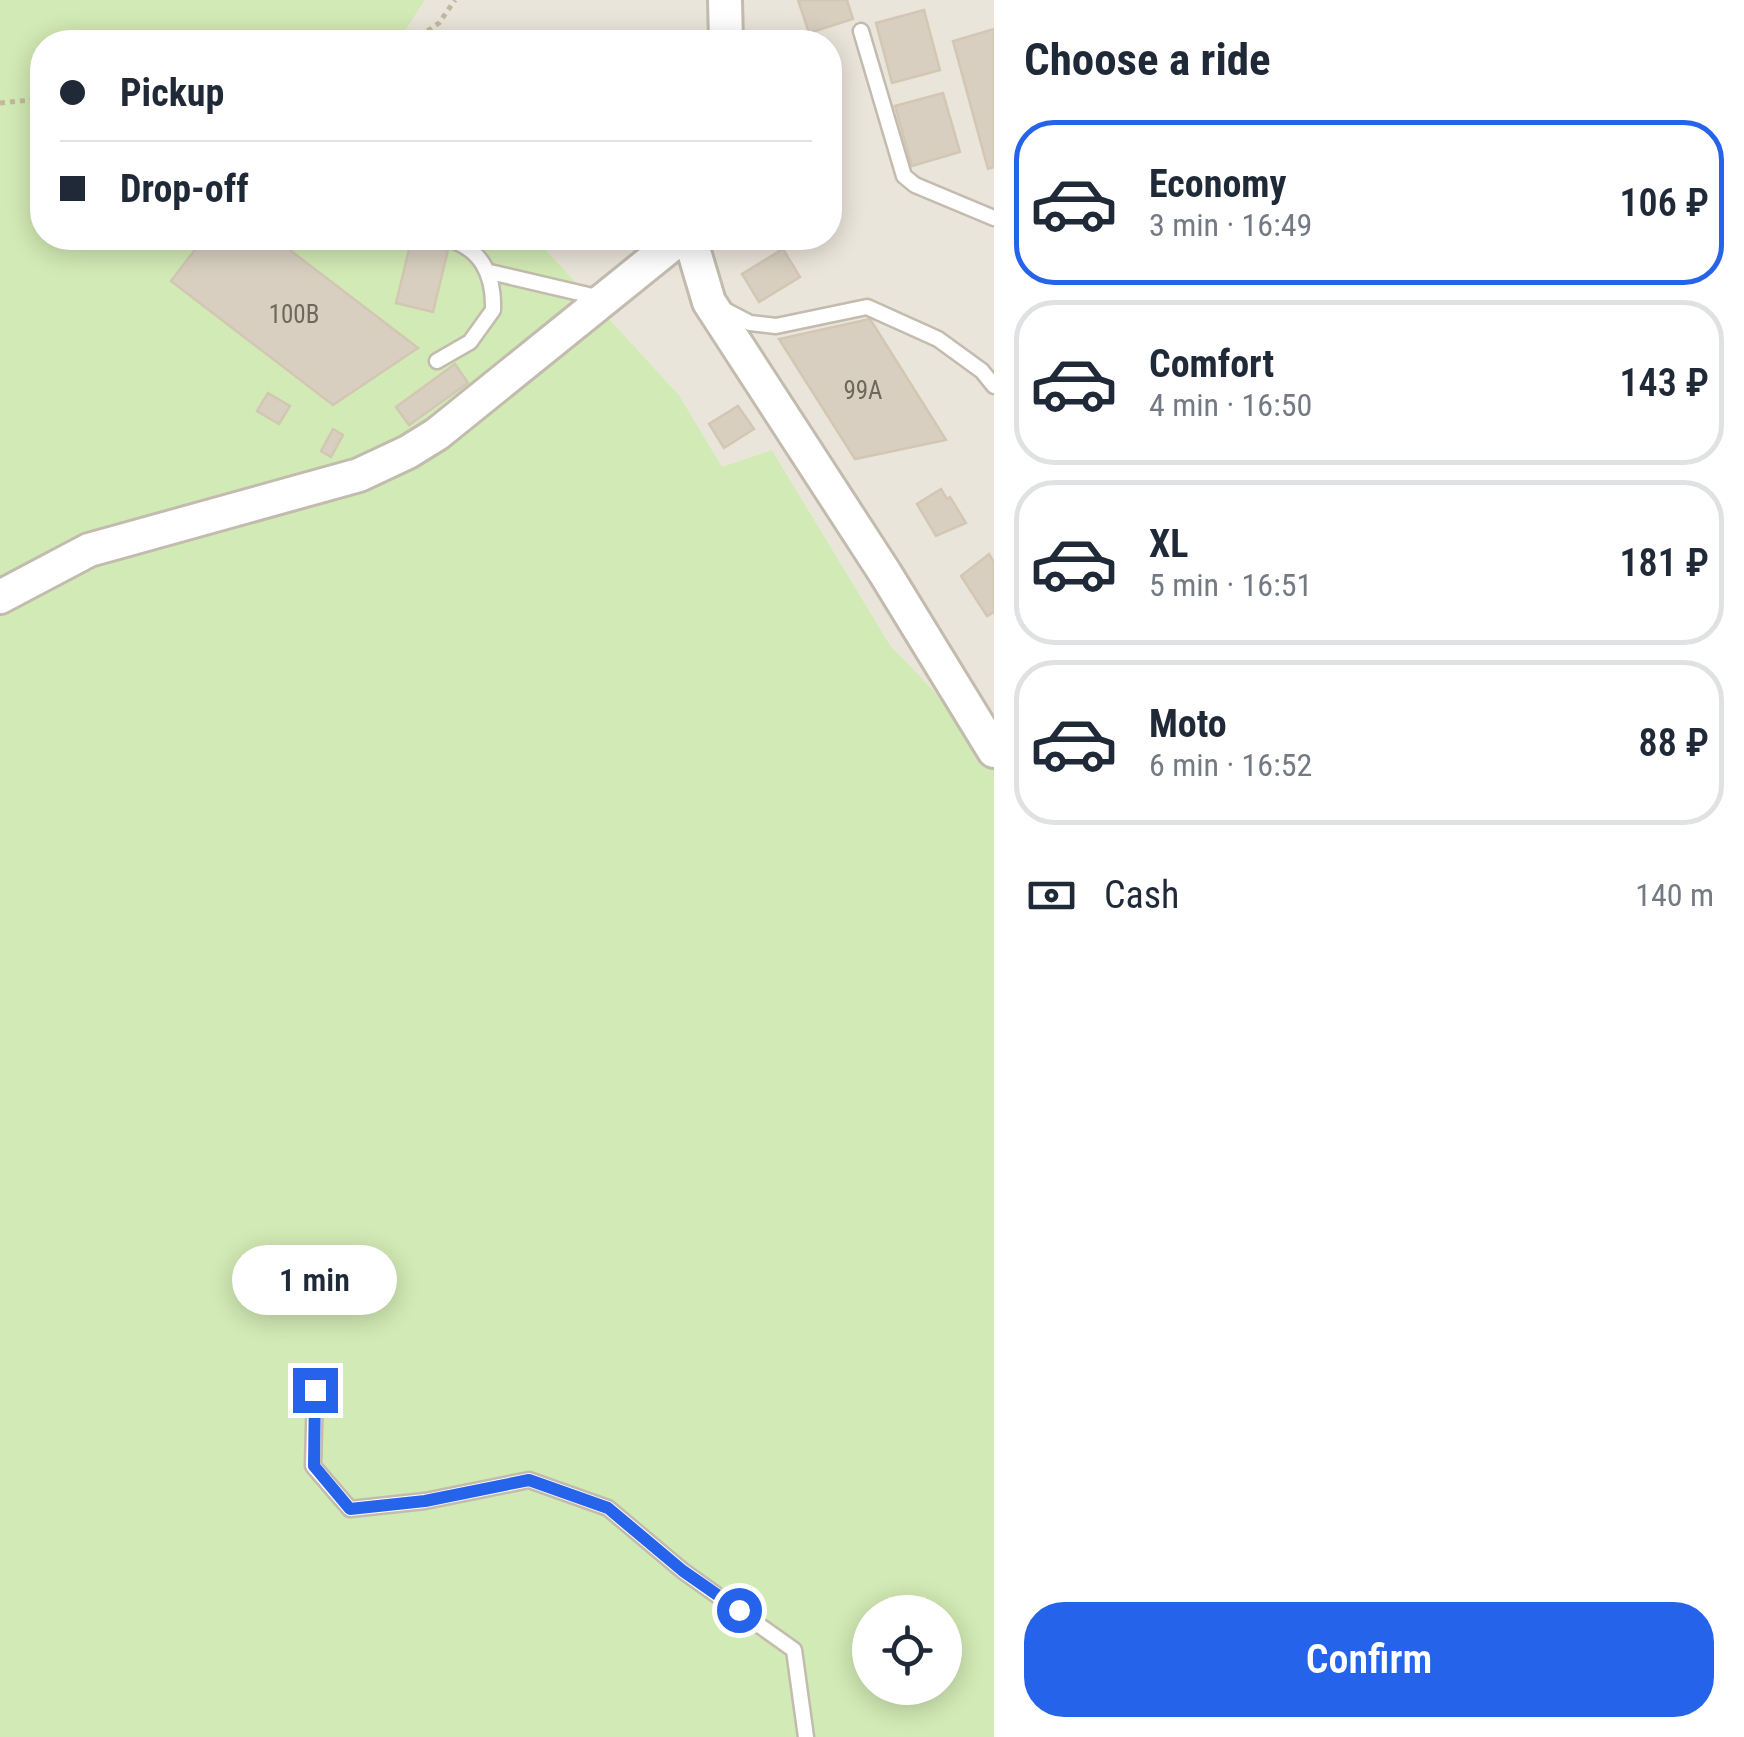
<!DOCTYPE html>
<meta charset="utf-8">
<style>
:root{--surface:#fff;--page:#f2f2f3;--text:#1f2937;--muted:#747a83;--line:#e0e1e3;--accent:#2563eb}
body{margin:0;font-family:"Roboto Condensed",sans-serif;background:var(--page);color:var(--text);height:100vh;display:flex;flex-direction:column;font-size:38px;white-space:nowrap}
*{box-sizing:border-box;margin:0}
p{font-size:32px;color:var(--muted)}
.icon{flex:none;width:55px;height:55px;fill:none;stroke:currentColor;stroke-width:2;stroke-linecap:round;stroke-linejoin:round}
.map{position:relative;flex:1;overflow:hidden}
.drawer{display:flex;flex-direction:column;background:var(--surface);width:750px}
.drawer>*{flex:none}
.hud{position:absolute;left:30px;top:30px;width:812px;height:220px;border-radius:40px;box-shadow:0 5px 25px #0003;display:grid;align-content:center;height:220px;padding:0 30px;background:var(--surface)}
.fabs{position:absolute;left:852px;top:1595px;display:grid;gap:20px}
.fabs a{display:grid;place-items:center;width:110px;height:110px;border-radius:50%;background:var(--surface);box-shadow:0 5px 25px #0003;font-size:50px}
.end{position:absolute;width:45px;height:45px;margin:-22px;border:12px solid #2563eb;background:#fff;box-shadow:0 0 0 5px #fff}
.from{border-radius:50%}
.bubble{position:absolute;height:70px;border-radius:35px;background:var(--surface);box-shadow:0 5px 25px #0003;font-size:32px;font-weight:600;line-height:70px;text-align:center}
.hud b{display:flex;align-items:center;gap:35px;height:95px;font-size:38px}
.hud b+b{border-top:2px solid var(--line)}
.hud i{width:25px;height:25px;background:var(--text)}
ul{padding:0;list-style:none}
li{display:flex;align-items:center;gap:30px;height:165px;margin:0 20px 15px;padding:0 10px;border:5px solid var(--line);border-radius:40px}
li div{flex:1}
li b{display:block;font-size:38px}
li em{font-style:normal;font-weight:600}
li.on{border-color:var(--accent)}
li>.icon{width:90px;height:90px;stroke-width:1.5}
h2{padding:0 30px;font-size:45px;line-height:120px}
.pay{display:flex;align-items:center;gap:25px;height:110px;padding:0 30px;font-size:38px}
.pay p{margin-inline-start:auto}
.action{display:flex;gap:20px;margin-top:auto;padding:20px 30px}
.action a{flex:1;height:115px;border-radius:40px;background:var(--accent);color:#fff;font-size:40px;font-weight:600;line-height:115px;text-align:center}
main{display:flex;flex:1;min-height:0}
.map>svg:first-child{display:block}
.residential{fill:#eae5da}
.green{fill:#d2eab5;fill-rule:evenodd}
.building{fill:#d8cfc1;stroke:#d3c7b4;stroke-width:2.5}
.lines{fill:none;stroke-linecap:round;stroke-linejoin:round}
.service-casing{stroke:#c2bbae;stroke-width:19}
.tertiary-casing{stroke:#c2bbae;stroke-width:38}
.path{stroke:#c4b79f;stroke-width:5;stroke-dasharray:5 5;stroke-linecap:butt}
.service{stroke:#fff;stroke-width:14}
.tertiary{stroke:#fff;stroke-width:32}
.route{stroke:#2563eb;stroke-width:12}
.labels{text-anchor:middle;dominant-baseline:central;stroke-width:10;stroke-linejoin:round;paint-order:stroke}
.number-label{font-size:25px;fill:#6e675b}
</style>
<main>
<div class="map">
<svg width="994" height="1737" viewBox="0 0 994 1737">
<rect width="100%" height="100%" fill="#f6f3ec"/>
<!-- residential -->
<path class="residential" d="M425,0H994V754L890,645L772,450L722,468L679,395L535,238H830V42H398Z"/>
<!-- green -->
<path class="green" d="M0,0H425L398,42H42V238H535L679,395L722,467L772,450L890,645L994,754V1737H0ZM870,1612H945V1688H870Z"/>
<!-- building -->
<path class="building" d="M798,0H847L853,19L809,33Z
M924,10L940,70L892,83L876,23Z
M994,29V167L988,169L953,41Z
M943,93L960,152L912,166L895,106Z
M204,238H226L234,243L238,238H274L418,348L333,405L171,281Z
M411,241L448,250L433,312L396,303Z
M783,249L800,277L759,302L742,274Z
M870,319L946,440L855,459L779,339Z
M455,364L468,383L409,425L396,407Z
M268,393L290,406L279,424L257,411Z
M738,406L754,429L724,448L709,424Z
M333,429L343,435L331,457L321,451Z
M941,489L947,499L950,497L966,523L936,536L917,504Z
M989,554L994,562V612L987,616L961,576Z"/>
<g class="lines">
<!-- service casing -->
<g class="service-casing">
<path id="service" d="M861,31L904,176L915,185L994,218
M490,272L601,298
M723,309L750,323L776,326L867,307L938,339L982,371L994,386
M437,361L470,342L493,310C494,274 481,247 444,238
M315,1390L313,1466L350,1509L425,1501L529,1480L608,1508L683,1571L794,1650L806,1737"/>
</g>
<!-- tertiary casing -->
<g class="tertiary-casing">
<path id="tertiary" d="M725,0L726,42
M690,238L709,302L885,573L994,751
M0,597L89,550L359,475L408,452L437,434L680,238"/>
</g>
<!-- path -->
<path class="path" d="M411,42L439,23L455,0
M0,103L42,99"/>
<!-- service -->
<use href="#service" class="service"/>
<!-- tertiary -->
<use href="#tertiary" class="tertiary"/>
</g>
<g class="lines">
<!-- route -->
<path class="route" d="M315,1390L314,1466L350,1509L425,1501L529,1480L608,1508L683,1571L739,1610"/>
</g>
<g class="labels">
<!-- number labels -->
<g class="number-label">
<text x="294" y="314">100В</text>
<text x="863" y="390">99А</text>
</g>
</g>
</svg>
<div class="fabs">
<a><svg class="icon" aria-label="locate" viewBox="0 0 24 24"><circle cx="12" cy="12" r="6"/><path d="M12 2v4M12 18v4M2 12h4M18 12h4"/></svg></a>
</div>
<i class="end from" style="left:739px;top:1610px"></i>
<i class="end" style="left:315px;top:1390px"></i>
<div class="bubble" style="left:232px;top:1245px;width:165px">1 min</div>
<div class="hud">
<b><i class="from"></i>Pickup</b>
<b><i></i>Drop-off</b>
</div>
</div>
<section class="drawer">
<h2>Choose a ride</h2>
<ul>
<li class="on"><svg class="icon" aria-label="car" viewBox="0 0 24 24"><path d="M5 17H2v-5l4-1 3-4h7l3 4 3 1v5h-3M9 17h6M6 11h13"/><circle cx="7" cy="17" r="2"/><circle cx="17" cy="17" r="2"/></svg><div><b>Economy</b><p>3 min · 16:49</p></div><em>106 ₽</em></li>
<li><svg class="icon" aria-label="car" viewBox="0 0 24 24"><path d="M5 17H2v-5l4-1 3-4h7l3 4 3 1v5h-3M9 17h6M6 11h13"/><circle cx="7" cy="17" r="2"/><circle cx="17" cy="17" r="2"/></svg><div><b>Comfort</b><p>4 min · 16:50</p></div><em>143 ₽</em></li>
<li><svg class="icon" aria-label="car" viewBox="0 0 24 24"><path d="M5 17H2v-5l4-1 3-4h7l3 4 3 1v5h-3M9 17h6M6 11h13"/><circle cx="7" cy="17" r="2"/><circle cx="17" cy="17" r="2"/></svg><div><b>XL</b><p>5 min · 16:51</p></div><em>181 ₽</em></li>
<li><svg class="icon" aria-label="car" viewBox="0 0 24 24"><path d="M5 17H2v-5l4-1 3-4h7l3 4 3 1v5h-3M9 17h6M6 11h13"/><circle cx="7" cy="17" r="2"/><circle cx="17" cy="17" r="2"/></svg><div><b>Moto</b><p>6 min · 16:52</p></div><em>88 ₽</em></li>
</ul>
<div class="pay"><svg class="icon" aria-label="cash" viewBox="0 0 24 24"><path d="M3 7h18v10H3z"/><circle cx="12" cy="12" r="2"/></svg>Cash<p>140 m</p></div>
<div class="action"><a>Confirm</a></div>
</section>
</main>
